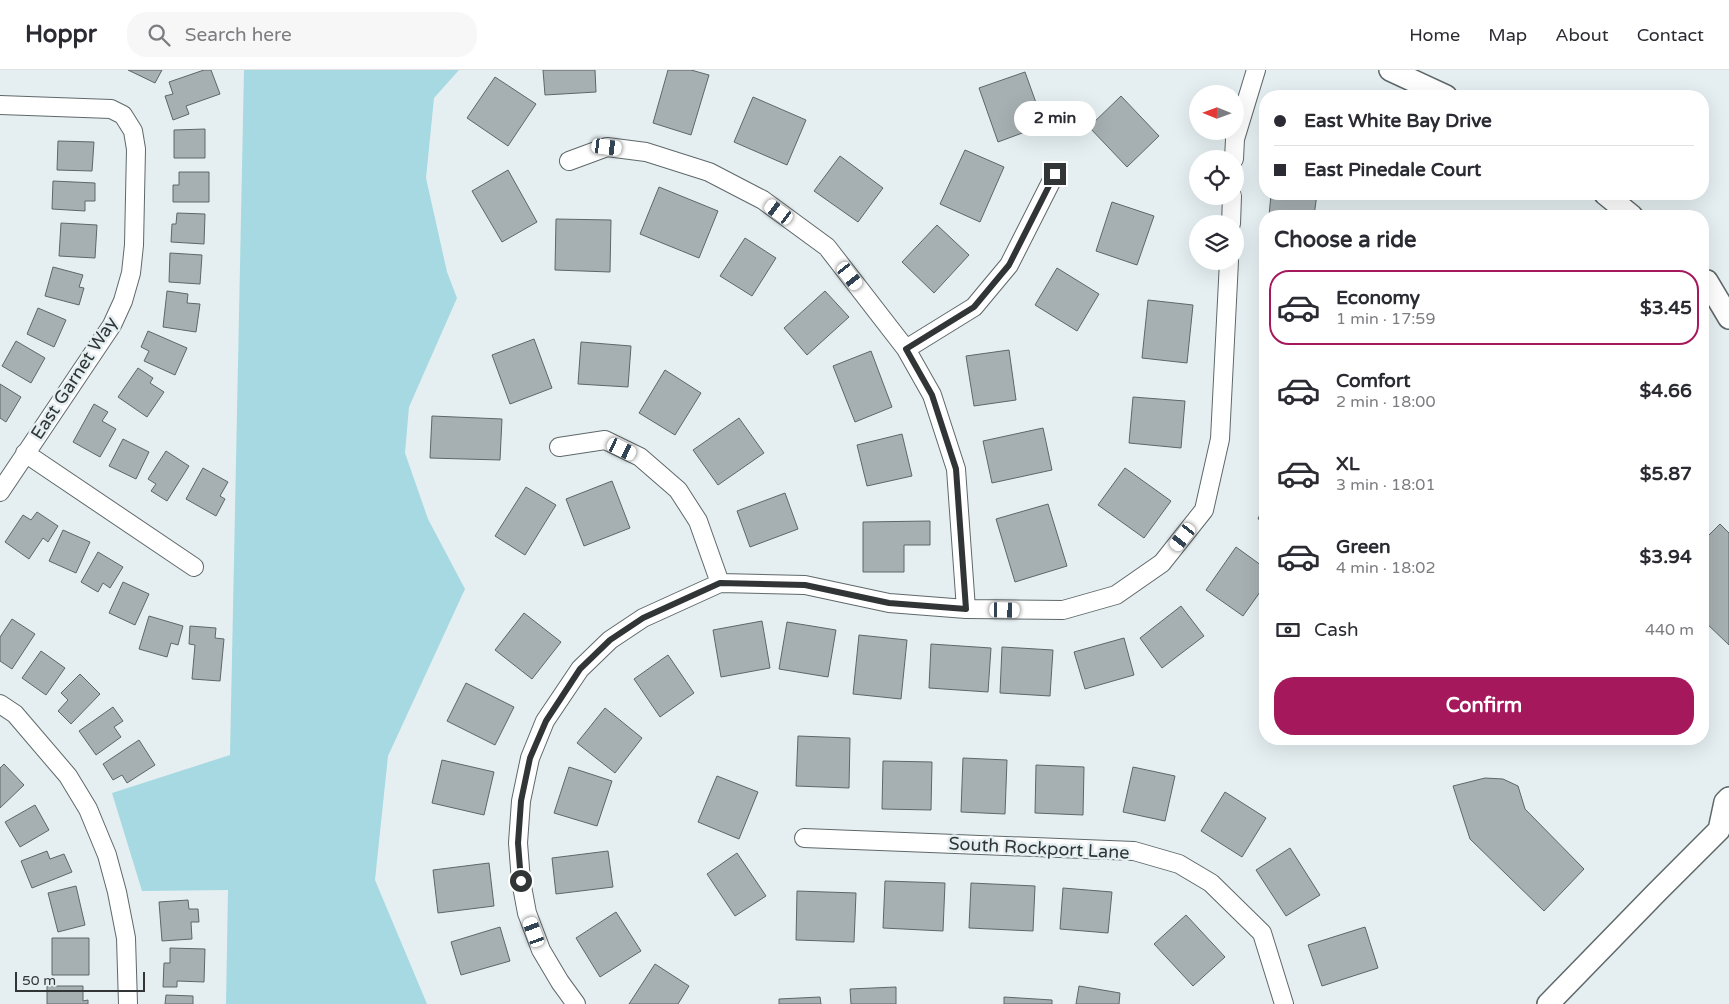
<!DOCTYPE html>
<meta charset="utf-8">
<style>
:root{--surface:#fff;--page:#f7f7f7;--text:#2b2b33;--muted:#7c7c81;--line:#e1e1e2;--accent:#a5185c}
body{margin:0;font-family:"Varela Round",sans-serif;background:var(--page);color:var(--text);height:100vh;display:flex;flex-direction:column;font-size:19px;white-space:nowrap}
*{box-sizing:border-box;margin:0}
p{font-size:16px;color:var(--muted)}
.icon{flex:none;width:28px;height:28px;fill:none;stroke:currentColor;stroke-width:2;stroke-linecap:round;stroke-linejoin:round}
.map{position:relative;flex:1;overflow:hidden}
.panel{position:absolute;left:1259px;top:140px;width:450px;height:535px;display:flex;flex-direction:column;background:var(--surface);border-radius:20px;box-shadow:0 5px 20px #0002}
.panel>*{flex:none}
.top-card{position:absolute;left:1259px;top:20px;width:450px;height:110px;border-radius:20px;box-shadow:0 5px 20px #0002;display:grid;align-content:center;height:110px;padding:0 15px;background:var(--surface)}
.needle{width:32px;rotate:271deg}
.fabs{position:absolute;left:1189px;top:15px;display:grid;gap:10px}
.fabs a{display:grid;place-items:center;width:55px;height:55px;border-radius:50%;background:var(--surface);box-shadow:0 5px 20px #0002;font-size:25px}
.scale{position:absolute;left:15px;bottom:12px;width:130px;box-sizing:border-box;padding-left:5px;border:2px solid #313536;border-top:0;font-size:14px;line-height:18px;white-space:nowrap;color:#313536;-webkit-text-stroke:4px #e5eff1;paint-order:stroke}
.end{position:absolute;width:22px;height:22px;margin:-11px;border:6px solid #313536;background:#fff;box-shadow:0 0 0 2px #fff}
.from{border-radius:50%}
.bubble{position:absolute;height:35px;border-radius:18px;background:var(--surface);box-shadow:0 5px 20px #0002;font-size:16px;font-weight:700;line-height:35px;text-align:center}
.car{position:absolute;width:15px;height:30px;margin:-15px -8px;border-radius:6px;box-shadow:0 0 4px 1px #0007;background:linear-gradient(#fff 24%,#345 0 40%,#fff 0 76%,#345 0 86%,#fff 0)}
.top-card b{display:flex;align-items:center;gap:18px;height:48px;font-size:19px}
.top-card b+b{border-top:1px solid var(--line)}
.top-card i{width:12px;height:12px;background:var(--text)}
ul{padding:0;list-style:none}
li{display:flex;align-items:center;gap:15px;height:75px;margin:0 10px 8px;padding:0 5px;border:2px solid transparent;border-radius:20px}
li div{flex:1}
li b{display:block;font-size:19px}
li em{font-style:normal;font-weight:700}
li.active{border-color:var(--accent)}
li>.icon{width:45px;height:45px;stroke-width:1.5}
h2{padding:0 15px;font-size:22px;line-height:60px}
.pay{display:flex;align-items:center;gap:12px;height:55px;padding:0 15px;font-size:19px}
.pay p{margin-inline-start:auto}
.primary-button{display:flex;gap:10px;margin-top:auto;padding:10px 15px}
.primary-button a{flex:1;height:58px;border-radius:20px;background:var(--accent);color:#fff;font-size:20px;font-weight:700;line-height:58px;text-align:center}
header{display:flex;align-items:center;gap:30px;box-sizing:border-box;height:70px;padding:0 25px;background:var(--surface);border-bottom:1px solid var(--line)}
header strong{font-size:24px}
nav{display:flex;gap:28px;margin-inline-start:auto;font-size:18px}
.search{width:350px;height:45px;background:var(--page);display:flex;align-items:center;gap:12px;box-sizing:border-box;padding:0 18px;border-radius:20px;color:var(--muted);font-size:19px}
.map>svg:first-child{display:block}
.green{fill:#a6d9e2}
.building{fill:#a6afb1;stroke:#5e6668}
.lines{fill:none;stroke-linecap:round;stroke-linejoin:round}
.minor-casing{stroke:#5f6869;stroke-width:20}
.major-casing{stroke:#5f6869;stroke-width:24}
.minor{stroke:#fff;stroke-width:18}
.major{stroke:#fff;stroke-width:21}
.route{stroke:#313536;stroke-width:6}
.labels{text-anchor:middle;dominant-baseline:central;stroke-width:5;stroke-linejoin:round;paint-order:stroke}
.street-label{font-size:18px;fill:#313536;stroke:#e5eff1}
</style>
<header>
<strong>Hoppr</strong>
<div class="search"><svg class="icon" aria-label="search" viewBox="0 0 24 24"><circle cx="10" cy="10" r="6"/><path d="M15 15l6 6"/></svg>Search here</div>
<nav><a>Home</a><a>Map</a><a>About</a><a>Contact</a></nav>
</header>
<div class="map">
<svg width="1729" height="934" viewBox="0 0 1729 934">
<rect width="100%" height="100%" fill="#e5eff1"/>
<!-- green -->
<path class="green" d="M244,0H459L434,28L426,108L447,202L457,228L409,337L405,383L428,449L465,519L388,686L375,810L427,934H226L228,820L142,821L112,723L230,685Z"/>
<!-- building -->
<path class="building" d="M128,0H162L155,13Z
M204,0H211L220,24L186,36L189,44L173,50L165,26L173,24L169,12Z
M543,0H595L596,22L545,25Z
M668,0H691L709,5L691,65L653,53Z
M1025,2L1044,55L998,72L979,18Z
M495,7L536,34L508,76L467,48Z
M1121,26L1159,66L1127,97L1089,57Z
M753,27L806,50L787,95L734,72Z
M205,59V88H174V60Z
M58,71L94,72L92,101L57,100Z
M965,80L1004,97L980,152L940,134Z
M840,86L883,118L858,152L814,121Z
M508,100L537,152L502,172L472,121Z
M179,102H209V132H173V115H179Z
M53,111L95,113V131H85V141L52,139Z
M659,117L718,141L699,188L640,164Z
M1271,124H1317L1314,146H1269Z
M1112,132L1154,146L1137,195L1096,181Z
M177,143L205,144L204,174L171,172L172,154H176Z
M556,149L611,150L610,202L555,200Z
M61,153L97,155L95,188L59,186Z
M937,155L969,185L934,223L902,192Z
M745,168L776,188L752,226L720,206Z
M170,183L202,185L200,214L169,212Z
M53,197L83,205L79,217L84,218L79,235L45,226Z
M1057,198L1099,224L1077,261L1035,235Z
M167,221L188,224L187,233L200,234L196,262L163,257Z
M825,221L849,247L807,285L784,258Z
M1148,230L1193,235L1187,293L1142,288Z
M38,238L66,250L54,277L27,264Z
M148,261L187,278L175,305L144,291L149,281L141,277Z
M534,269L552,318L510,334L492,285Z
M16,271L45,288L31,313L2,296Z
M581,272L631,276L628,317L578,314Z
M1009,280L1016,330L974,336L966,286Z
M871,281L892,337L855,352L833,296Z
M138,298L153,308L150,313L164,322L147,347L118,327Z
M665,300L701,323L675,365L639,343Z
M0,314L21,327L6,352L0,348Z
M1264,316H1265V362H1263Z
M1133,327L1185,331L1181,378L1129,373Z
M94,334L108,342L102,351L116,359L100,387L73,372Z
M432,346L502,349L500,390L430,388Z
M739,348L764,383L718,415L693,380Z
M1043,358L1052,400L992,413L983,371Z
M902,364L912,406L867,416L857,375Z
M123,369L149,382L136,409L109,396Z
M166,381L189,396L167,431L151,421L156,414L148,409Z
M203,398L228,412L220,426L225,429L216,446L186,429Z
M1125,398L1171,431L1144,468L1098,435Z
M612,411L630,458L584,476L566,429Z
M526,417L556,435L525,485L495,466Z
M785,423L798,459L750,477L737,441Z
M1265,432V451L1258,449Z
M1048,434L1067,496L1015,512L996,449Z
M37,442L58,456L48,472L43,468L29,489L5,472L23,445L31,450Z
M930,451V475H904V502H863V452Z
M1720,454L1729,463V575L1702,549V472Z
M63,460L90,472L76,503L49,491Z
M1236,477L1265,498V515L1243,546L1206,520Z
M98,482L123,497L110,518L103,513L98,522L81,512Z
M123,512L149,524L135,555L109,543Z
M1181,536L1204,566L1162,598L1140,568Z
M524,543L561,572L532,609L495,580Z
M149,546L183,556L178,575L171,573L167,587L139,579Z
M12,549L35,564L12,599L0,591V567Z
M762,551L770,598L721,607L713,560Z
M787,552L836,560L828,607L779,599Z
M190,556L216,558L215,568L224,569L220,611L192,609L195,575L189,574Z
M859,565L907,570L901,629L853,624Z
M1124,568L1134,605L1085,619L1074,582Z
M931,574L991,578L988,622L929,618Z
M1002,577L1053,580L1050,626L1000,623Z
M41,581L65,598L46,625L22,608Z
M668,585L694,623L660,647L634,609Z
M80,604L100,624L71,654L58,641L68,630L61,623Z
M466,613L514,637L495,675L447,651Z
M113,637L123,651L114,657L121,667L96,685L79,661Z
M605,638L642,668L615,703L577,673Z
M798,666L850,668L849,718L796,716Z
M139,670L155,695L127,713L122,705L113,710L103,694Z
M963,688L1007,690L1005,744L961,742Z
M442,690L494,702L484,745L432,733Z
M883,691L932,692L931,740L882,739Z
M4,694L24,715L0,738V698Z
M1036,695L1084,697L1083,745L1035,743Z
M569,697L612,711L597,756L554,743Z
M1133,697L1175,706L1165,751L1123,742Z
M717,706L758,722L739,769L698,752Z
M1485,708L1503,709L1518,716L1525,739L1584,799L1544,841L1470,769L1453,716Z
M1225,722L1266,748L1242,787L1201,761Z
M35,735L49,760L20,777L5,752Z
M1290,778L1320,825L1286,846L1256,800Z
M47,781L50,789L64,784L72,802L32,818L21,791Z
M608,781L613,817L556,824L552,788Z
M737,783L766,826L735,846L707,804Z
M489,793L494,836L438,843L433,800Z
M885,811L945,813L943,861L883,858Z
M971,813L1035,816L1033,861L969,858Z
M76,816L85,855L58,862L48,823Z
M1063,818L1112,822L1108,863L1060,859Z
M797,821L856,823L854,872L796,870Z
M188,830L189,839H198L199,852H191L192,869L162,871L159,832Z
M616,842L641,881L600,907L576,868Z
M1186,845L1225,887L1193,916L1154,874Z
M500,857L510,891L461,905L451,872Z
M1365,857L1378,898L1322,916L1308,875Z
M52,868H89V905H52Z
M170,878L205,879L204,912L177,911V917H163L164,893H170Z
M655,894L689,916L678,934H629Z
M47,916H83V931L88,930V934H47Z
M1079,916L1120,923L1119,934H1076Z
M896,917V934H851L850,919Z
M166,925L193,926V934H165Z
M820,927L821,934H779V929Z
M1004,927L1052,930V934H1004Z"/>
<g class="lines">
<!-- minor casing -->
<g class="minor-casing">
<path id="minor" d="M0,35L111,39L123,45L133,61L136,79L134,175L131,203L123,231L112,255L0,422
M1234,89L1235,69L1256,0
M569,91L607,77L646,82L709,102L763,130L827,177L906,279L932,325L956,399L966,539
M1231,154L1232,126
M906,279L974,237L1009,195L1055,104
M559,377L605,370L640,387L678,420L698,451L720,513
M25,383L194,497
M0,634L15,644L68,706L88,739L107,785L117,822L126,868L128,934
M804,768L1134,781L1179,794L1211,813L1262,863L1284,934
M576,934L560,912L541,880L527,843L521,811L518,773L521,731L530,688L545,651L580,599L610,570L643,548L720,513L805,515L889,533L966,539L1063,540L1116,525L1162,493L1204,440L1220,369L1229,191"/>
</g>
<!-- major casing -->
<g class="major-casing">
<path id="major" d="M1390,0L1446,26
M1605,124L1632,146
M1707,211L1729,248
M1548,934L1656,823L1719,760L1725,732L1729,728"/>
</g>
<!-- minor -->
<use href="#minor" class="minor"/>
<!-- major -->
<use href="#major" class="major"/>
</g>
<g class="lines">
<!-- route -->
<path class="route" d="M521,811L518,773L521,731L530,688L546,651L580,599L610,570L643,548L720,513L805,515L889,533L966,539L956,399L932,325L906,279L974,237L1009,195L1055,104"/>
</g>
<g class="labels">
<!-- street labels -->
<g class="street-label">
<text transform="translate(74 308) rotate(-57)">East Garnet Way</text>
<text transform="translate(1039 778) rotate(3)">South Rockport Lane</text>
</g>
</g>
</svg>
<div class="fabs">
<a><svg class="needle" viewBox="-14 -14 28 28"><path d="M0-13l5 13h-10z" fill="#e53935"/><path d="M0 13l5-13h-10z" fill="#7c7c81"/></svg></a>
<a><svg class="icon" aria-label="locate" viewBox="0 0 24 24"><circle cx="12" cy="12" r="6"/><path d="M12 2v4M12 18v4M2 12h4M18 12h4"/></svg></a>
<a><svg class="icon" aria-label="layers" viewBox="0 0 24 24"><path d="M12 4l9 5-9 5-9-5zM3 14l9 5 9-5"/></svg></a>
</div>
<div class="scale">50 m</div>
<i class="end from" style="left:521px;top:811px"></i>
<i class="end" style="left:1055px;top:104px"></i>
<div class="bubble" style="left:1014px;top:31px;width:82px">2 min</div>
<i class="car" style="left:607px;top:77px;rotate:97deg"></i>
<i class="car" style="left:779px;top:142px;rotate:306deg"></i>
<i class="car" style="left:850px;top:206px;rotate:142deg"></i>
<i class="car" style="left:622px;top:379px;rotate:116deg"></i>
<i class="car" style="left:1183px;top:467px;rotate:218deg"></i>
<i class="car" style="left:1005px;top:540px;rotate:91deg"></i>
<i class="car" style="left:534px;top:862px;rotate:340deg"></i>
<div class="top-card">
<b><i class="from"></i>East White Bay Drive</b>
<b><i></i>East Pinedale Court</b>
</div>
<section class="panel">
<h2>Choose a ride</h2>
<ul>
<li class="active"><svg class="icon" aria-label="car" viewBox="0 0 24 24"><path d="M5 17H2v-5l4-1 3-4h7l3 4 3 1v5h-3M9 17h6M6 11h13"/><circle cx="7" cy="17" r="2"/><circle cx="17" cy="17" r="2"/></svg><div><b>Economy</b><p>1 min · 17:59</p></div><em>$3.45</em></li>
<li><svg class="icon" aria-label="car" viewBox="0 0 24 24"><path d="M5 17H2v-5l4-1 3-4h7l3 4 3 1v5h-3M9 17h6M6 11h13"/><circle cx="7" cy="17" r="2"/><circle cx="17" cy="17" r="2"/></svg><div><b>Comfort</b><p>2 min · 18:00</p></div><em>$4.66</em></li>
<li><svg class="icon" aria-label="car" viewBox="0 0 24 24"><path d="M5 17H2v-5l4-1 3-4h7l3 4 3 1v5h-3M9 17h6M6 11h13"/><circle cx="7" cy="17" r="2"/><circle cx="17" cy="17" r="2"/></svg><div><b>XL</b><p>3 min · 18:01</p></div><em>$5.87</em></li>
<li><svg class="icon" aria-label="car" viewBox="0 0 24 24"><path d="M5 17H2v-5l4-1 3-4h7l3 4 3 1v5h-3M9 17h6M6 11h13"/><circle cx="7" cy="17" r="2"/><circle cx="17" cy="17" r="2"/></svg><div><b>Green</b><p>4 min · 18:02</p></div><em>$3.94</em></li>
</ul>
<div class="pay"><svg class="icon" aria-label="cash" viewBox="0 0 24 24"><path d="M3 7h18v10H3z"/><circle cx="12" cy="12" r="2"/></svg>Cash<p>440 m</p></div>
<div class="primary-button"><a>Confirm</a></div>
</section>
</div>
